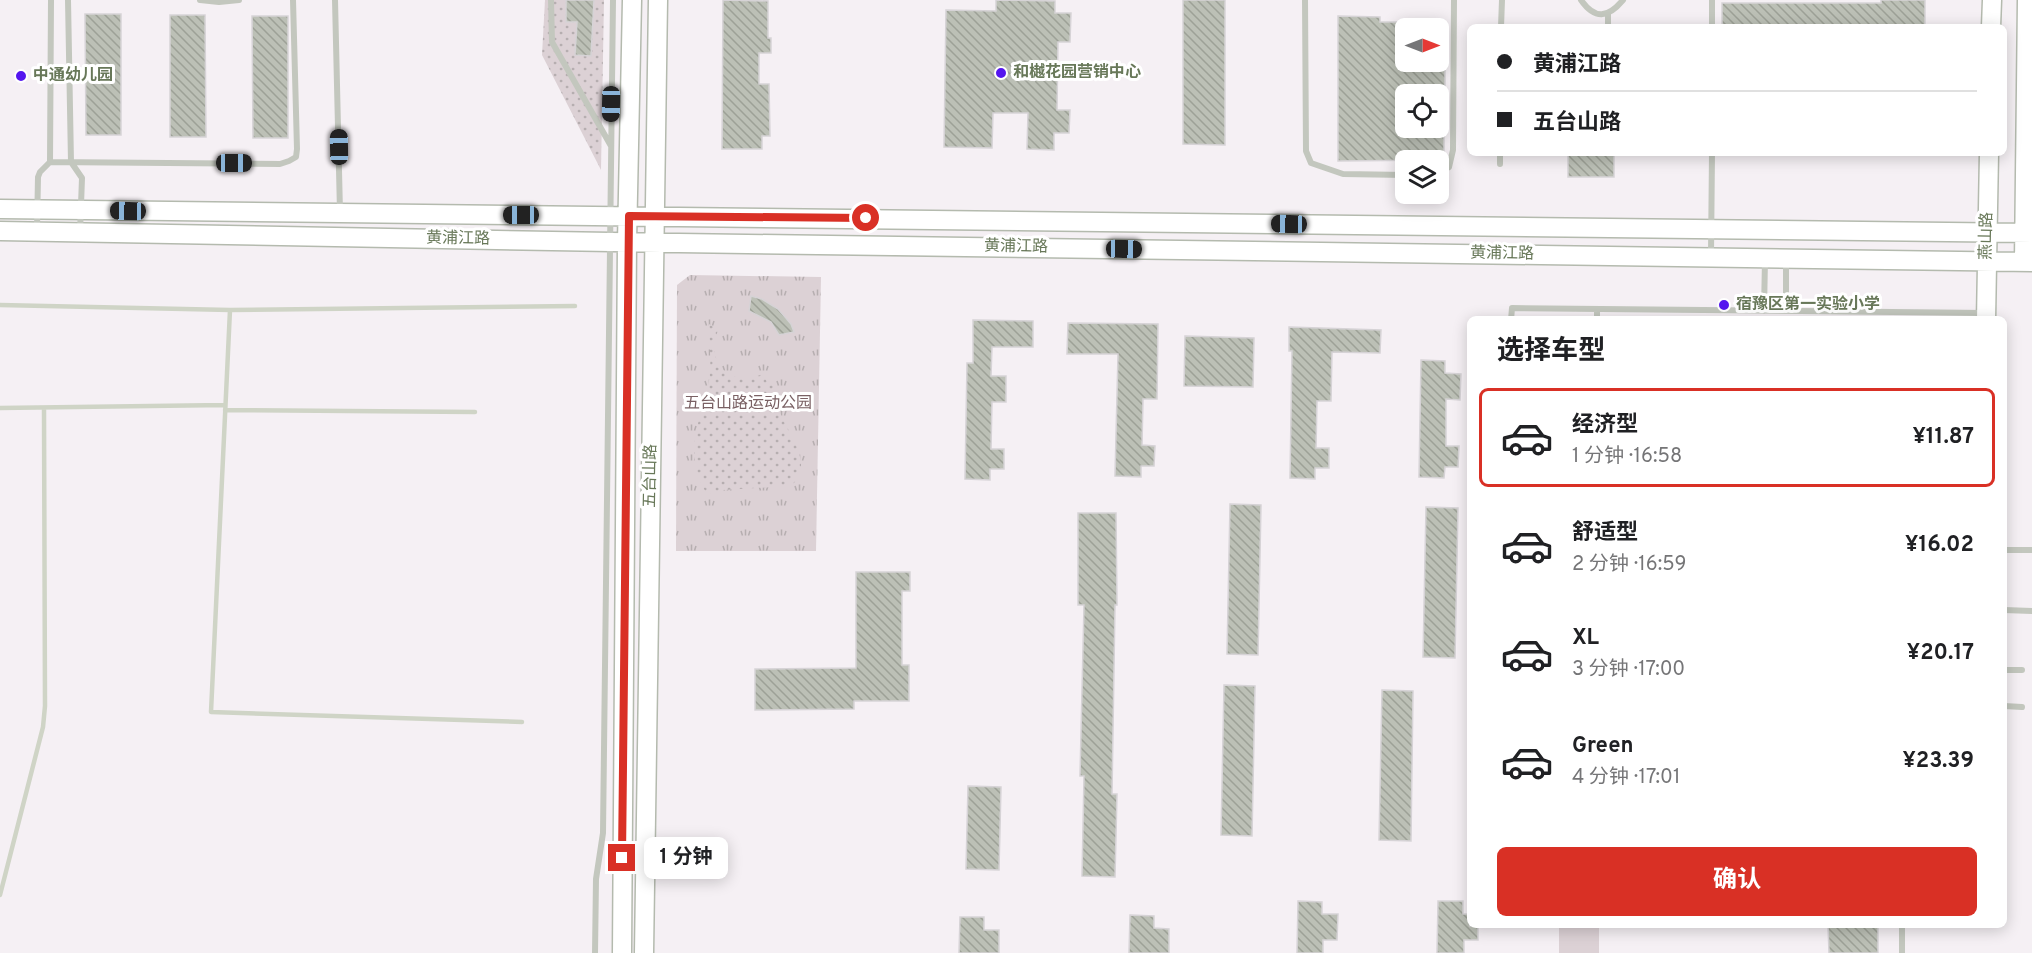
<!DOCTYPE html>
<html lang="zh">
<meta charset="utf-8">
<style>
:root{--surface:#fff;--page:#f6f6f6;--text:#202124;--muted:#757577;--line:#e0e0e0;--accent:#d93025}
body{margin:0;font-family:Overpass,"Noto Sans SC",sans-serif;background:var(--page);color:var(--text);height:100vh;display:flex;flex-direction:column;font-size:22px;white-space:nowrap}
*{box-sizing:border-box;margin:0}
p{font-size:20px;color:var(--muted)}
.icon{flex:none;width:33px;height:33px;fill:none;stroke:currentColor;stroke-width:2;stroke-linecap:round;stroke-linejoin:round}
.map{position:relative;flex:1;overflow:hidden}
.sheet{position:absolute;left:1467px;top:316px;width:540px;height:612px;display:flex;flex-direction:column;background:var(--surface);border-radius:9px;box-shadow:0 3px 15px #0003}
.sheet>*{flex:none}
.hud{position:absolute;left:1467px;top:24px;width:540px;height:132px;border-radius:9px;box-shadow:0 3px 15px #0003;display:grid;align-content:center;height:132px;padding:0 30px;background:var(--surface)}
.needle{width:39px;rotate:90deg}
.buttons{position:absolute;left:1395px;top:18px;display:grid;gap:12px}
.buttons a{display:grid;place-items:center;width:54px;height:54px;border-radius:9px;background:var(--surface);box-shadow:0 3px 15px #0003;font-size:30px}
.end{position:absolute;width:27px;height:27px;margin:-14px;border:8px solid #d93025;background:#fff;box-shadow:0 0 0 3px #fff}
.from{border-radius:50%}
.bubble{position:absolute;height:42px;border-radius:9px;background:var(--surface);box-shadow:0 3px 15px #0003;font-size:20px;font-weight:700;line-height:42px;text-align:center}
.car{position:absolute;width:18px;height:36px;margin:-18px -9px;border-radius:8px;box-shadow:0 0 4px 2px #0007;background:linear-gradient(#222 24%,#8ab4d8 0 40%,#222 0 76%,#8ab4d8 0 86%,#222 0)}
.hud b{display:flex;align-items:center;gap:21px;height:57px;font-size:22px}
.hud b+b{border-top:2px solid var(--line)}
.hud i{width:15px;height:15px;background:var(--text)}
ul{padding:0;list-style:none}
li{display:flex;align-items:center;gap:18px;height:99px;margin:0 12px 9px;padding:0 18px;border:3px solid transparent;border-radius:9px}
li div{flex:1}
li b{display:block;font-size:22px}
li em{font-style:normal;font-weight:700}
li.on{border-color:var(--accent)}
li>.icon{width:54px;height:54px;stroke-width:1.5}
h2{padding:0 30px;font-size:27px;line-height:72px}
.primary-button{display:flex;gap:12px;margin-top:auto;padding:12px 30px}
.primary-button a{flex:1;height:69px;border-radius:9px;background:var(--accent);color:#fff;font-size:24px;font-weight:700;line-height:69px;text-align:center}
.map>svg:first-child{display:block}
.grass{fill:url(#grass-tufts)}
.garden{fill:url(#garden-dots)}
.pitch{fill:#dcd1d5}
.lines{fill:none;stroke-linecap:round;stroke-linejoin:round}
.stream{stroke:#cfd4c6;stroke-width:4.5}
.building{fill:url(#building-back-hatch);stroke:#d6d3d6;stroke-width:1.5}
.secondary-casing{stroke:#b4baae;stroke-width:21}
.lane{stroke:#c3c7be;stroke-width:6}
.secondary{stroke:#fff;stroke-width:18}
.route{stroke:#d93025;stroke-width:8}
.poi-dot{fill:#5416ef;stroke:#fff;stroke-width:2}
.labels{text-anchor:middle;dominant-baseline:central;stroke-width:6;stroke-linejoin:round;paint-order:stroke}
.poi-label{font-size:16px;font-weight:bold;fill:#687859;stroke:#fff;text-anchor:start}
.street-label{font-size:16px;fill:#687859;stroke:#fff}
.park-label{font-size:16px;fill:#7a6164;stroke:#fff}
</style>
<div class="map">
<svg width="2032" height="953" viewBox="0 0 2032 953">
<defs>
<pattern id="grass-tufts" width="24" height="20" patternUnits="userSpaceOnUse" patternTransform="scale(1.5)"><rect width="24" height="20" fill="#dcd1d5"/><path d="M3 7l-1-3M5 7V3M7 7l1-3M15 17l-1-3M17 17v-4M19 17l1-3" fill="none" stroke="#b6aeb0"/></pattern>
<pattern id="garden-dots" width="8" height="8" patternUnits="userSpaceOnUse" patternTransform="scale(1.5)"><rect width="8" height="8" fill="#dcd1d5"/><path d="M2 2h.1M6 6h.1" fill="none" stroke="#b6aeb0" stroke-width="1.8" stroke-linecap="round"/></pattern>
<pattern id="building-back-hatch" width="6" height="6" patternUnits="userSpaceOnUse" patternTransform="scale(1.5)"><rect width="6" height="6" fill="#bcc0b6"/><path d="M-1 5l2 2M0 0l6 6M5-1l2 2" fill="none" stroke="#9da197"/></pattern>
</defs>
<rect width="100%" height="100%" fill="#f5f0f4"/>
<!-- grass -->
<path class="grass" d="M690,275L821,277L816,551H676L677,285Z"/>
<!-- garden -->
<path class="garden" d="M545,0H604L601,170L542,55Z
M709,324L718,330C705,364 730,388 763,374L769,386L775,383C776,391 776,400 778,407C785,432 817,462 791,486L723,490L707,494C681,452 701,422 709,381C712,363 709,342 709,324Z"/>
<!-- pitch -->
<path class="pitch" d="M1559,926H1599V953H1559Z"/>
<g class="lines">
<!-- stream -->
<path class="stream" d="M0,305L230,310L575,306
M230,310L211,712L522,722
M0,408L225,405
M225,410L475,412
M0,895L43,727L45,706L44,408"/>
</g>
<!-- building -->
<path class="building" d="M566,0H594L591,56L575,55L577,22H566Z
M723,0L768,1V38H771V53H759V84H769L770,136H762V149H722Z
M996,0L1055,1V13H1071L1070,42H1058L1057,110H1070L1069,133H1054V150L1027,149L1028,113H993L992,148L944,147L946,10L996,11Z
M1183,0H1225V145L1183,144Z
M1881,0H1925V27H1722V3H1881Z
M85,14H121V135H86Z
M170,15H205L206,137H170Z
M252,16H288V138H253Z
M1338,16L1380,17V22H1406V62H1445V94H1406V128H1444V154L1439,160L1338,161Z
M1568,155H1614V177H1568Z
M751,296L762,299L778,309L791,324L794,332L779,335L771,322L749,311Z
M973,320L1033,321V347H992L991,376H1006V402H992L991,449H1004V469H990V480L965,479L967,363H973Z
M1068,323L1158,324L1157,399H1143L1142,445L1155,446L1154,466H1141V477L1115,476L1118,354H1067Z
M1289,327L1381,330L1380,353L1332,352L1331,401H1317L1316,448H1329V468H1315V479L1290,478L1292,351H1289Z
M1185,336L1254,338L1253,387L1184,386Z
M1421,360L1445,361V373L1461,374L1460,400L1446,399V446H1459L1458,467H1445L1444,478L1419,477Z
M1230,504L1261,505L1258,655L1227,654Z
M1426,507L1458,508L1455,658L1423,657Z
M1078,513H1116L1117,605H1115L1112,794H1117L1115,877L1082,876L1084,776H1080L1084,605H1078Z
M856,572H910V591H902V665H909V701H854V709L755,710V669L856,668Z
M1224,685L1255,686L1252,836L1221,835Z
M1382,690L1413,691L1411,841L1379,840Z
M968,786L1001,787L999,870L966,869Z
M1298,901L1322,902V914H1338L1337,940H1323V953H1297Z
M1438,901H1463V914H1470V926H1478V940H1464V953H1437Z
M1130,915L1154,916V928L1169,929V953H1129Z
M960,917H984V930H999V953H959Z
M1828,926H1878V953H1829Z"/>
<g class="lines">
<!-- secondary casing -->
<g class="secondary-casing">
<path id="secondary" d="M1991,27L1992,0
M0,209L2032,233
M0,231L611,242L2032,262
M2024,262L2027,0
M1986,320L1989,153
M622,953L627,242L632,0
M644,953L658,0"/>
</g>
<!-- lane -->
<path class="lane" d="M68,0L71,162L82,178L80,232
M200,0L219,2L239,0
M335,0L340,212
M551,0L552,42L611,146
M1305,0L1306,151L1311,163L1343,174L1406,175
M1581,0C1595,20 1608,18 1623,0
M1501,27L1502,0
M1608,27V14
M1712,27V0
M50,162L280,164L289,161L296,157L297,149L293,0
M1500,164V153
M1438,173L1449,167L1453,150L1454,0
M37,229L38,177L40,172L50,162L51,0
M1711,254L1712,153
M1764,311L1765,259
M1786,311V261
M1511,320L1512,308L1983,313
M1597,320V309
M2004,550H2032
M2004,610L2032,611
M2004,670H2022
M2004,706L2022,707
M1902,926V953
M595,953L596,879L603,833L613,0"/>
<!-- secondary -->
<use href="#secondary" class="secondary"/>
</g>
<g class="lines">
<!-- route -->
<path class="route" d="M622,858L629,216L866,218"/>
</g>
<!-- markers -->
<g class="poi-dot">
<circle cx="1001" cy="73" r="6"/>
<circle cx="21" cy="76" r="6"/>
<circle cx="1724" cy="305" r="6"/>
</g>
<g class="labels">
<!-- poi labels -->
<g class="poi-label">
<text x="1013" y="73">和樾花园营销中心</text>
<text x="33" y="76">中通幼儿园</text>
<text x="1736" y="305">宿豫区第一实验小学</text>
</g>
<!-- street labels -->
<g class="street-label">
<text transform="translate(1987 236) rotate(-89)">燕山路</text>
<text transform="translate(458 239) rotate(1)">黄浦江路</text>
<text transform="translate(1016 247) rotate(1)">黄浦江路</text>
<text transform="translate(1502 254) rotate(1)">黄浦江路</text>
<text transform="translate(651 476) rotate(-89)">五台山路</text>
</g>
<!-- park labels -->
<g class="park-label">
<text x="748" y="404">五台山路运动公园</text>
</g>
</g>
</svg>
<div class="buttons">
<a><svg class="needle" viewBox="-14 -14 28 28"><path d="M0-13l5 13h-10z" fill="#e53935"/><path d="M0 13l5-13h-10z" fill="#757577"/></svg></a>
<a><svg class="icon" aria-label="locate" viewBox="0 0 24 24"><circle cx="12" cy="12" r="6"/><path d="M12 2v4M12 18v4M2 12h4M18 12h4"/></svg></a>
<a><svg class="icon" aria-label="layers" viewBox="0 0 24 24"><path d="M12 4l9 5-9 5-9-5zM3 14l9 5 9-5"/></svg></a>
</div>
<i class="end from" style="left:866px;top:218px"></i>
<i class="end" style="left:622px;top:858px"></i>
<div class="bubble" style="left:644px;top:837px;width:84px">1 分钟</div>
<i class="car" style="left:611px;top:104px;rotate:181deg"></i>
<i class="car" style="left:339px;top:147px;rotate:359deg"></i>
<i class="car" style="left:234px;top:163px;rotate:90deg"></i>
<i class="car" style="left:128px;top:211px;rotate:271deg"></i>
<i class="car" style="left:521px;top:215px;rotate:270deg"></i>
<i class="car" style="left:1289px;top:224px;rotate:271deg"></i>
<i class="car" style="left:1124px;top:249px;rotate:91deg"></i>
<div class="hud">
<b><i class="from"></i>黄浦江路</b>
<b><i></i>五台山路</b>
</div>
<section class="sheet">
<h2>选择车型</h2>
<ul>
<li class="on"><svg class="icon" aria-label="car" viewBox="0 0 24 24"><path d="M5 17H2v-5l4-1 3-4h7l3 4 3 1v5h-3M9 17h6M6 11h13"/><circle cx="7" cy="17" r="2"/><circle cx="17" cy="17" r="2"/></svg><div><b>经济型</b><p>1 分钟 · 16:58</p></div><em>¥11.87</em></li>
<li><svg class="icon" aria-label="car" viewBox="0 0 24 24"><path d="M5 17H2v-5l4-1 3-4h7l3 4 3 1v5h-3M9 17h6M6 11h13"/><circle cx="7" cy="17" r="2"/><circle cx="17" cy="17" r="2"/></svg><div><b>舒适型</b><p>2 分钟 · 16:59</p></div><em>¥16.02</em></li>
<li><svg class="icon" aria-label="car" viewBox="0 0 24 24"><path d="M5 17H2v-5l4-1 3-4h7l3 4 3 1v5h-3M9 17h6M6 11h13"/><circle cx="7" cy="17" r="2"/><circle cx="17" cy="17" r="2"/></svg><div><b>XL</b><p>3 分钟 · 17:00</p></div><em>¥20.17</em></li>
<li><svg class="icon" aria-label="car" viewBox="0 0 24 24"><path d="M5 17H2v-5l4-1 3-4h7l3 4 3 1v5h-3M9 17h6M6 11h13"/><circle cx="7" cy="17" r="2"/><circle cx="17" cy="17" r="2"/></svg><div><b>Green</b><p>4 分钟 · 17:01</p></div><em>¥23.39</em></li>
</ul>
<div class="primary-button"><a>确认</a></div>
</section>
</div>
